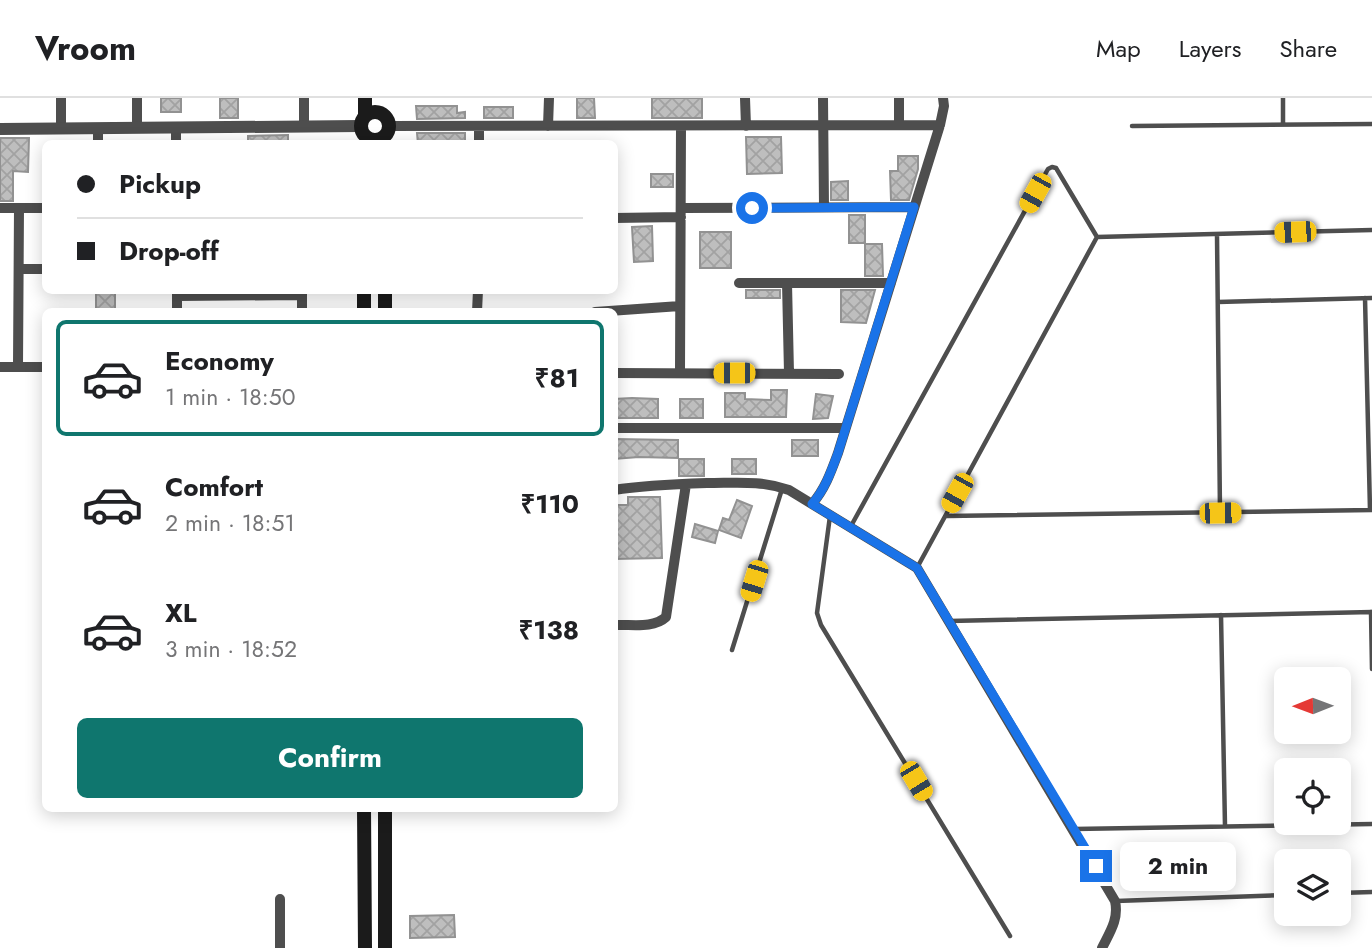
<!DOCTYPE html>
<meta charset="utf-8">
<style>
:root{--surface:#fff;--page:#f6f6f6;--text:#202124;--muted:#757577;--line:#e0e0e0;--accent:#0f766e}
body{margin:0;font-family:Jost,sans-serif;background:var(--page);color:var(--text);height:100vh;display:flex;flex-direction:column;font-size:26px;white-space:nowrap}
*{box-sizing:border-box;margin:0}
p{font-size:23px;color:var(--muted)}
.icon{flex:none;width:38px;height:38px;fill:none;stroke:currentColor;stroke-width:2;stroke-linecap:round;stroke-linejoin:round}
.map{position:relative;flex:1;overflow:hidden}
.sheet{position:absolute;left:42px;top:210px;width:576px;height:504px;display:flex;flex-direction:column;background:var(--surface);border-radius:10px;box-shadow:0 4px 18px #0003}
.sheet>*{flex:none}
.top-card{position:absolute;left:42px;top:42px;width:576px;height:154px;border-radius:10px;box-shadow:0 4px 18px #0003;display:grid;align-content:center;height:154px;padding:0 35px;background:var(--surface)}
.needle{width:46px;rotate:269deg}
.controls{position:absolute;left:1274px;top:569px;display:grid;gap:14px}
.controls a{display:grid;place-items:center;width:77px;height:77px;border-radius:10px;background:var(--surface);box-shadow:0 4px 18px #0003;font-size:35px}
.end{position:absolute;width:32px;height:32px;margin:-16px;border:9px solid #1a73e8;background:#fff;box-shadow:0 0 0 4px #fff}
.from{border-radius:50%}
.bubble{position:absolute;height:49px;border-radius:10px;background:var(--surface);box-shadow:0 4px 18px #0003;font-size:23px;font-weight:700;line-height:49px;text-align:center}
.car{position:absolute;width:21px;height:42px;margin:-21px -10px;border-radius:9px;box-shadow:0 0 5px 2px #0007;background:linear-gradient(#f5c518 24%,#345 0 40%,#f5c518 0 76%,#345 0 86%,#f5c518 0)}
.top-card b{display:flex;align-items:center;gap:24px;height:66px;font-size:26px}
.top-card b+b{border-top:2px solid var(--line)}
.top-card i{width:18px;height:18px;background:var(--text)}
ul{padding:12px 0 0;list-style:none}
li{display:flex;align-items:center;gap:21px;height:116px;margin:0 14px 10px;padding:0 21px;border:4px solid transparent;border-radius:10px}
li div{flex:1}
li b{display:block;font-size:26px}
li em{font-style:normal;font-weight:700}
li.current{border-color:var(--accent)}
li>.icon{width:63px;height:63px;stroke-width:1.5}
.action{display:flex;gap:14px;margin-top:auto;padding:14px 35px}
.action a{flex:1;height:80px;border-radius:10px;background:var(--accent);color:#fff;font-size:28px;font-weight:700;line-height:80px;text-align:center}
header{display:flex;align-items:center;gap:42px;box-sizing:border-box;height:98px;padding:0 35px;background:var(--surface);border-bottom:2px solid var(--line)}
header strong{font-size:33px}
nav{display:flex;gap:38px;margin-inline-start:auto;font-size:24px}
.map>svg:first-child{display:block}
.building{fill:url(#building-cross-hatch);stroke:#929292;stroke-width:2}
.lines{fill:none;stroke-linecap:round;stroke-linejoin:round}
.service{stroke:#4e4e4e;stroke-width:4.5}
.minor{stroke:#4e4e4e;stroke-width:10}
.tertiary{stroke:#4e4e4e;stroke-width:12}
.secondary{stroke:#1b1b1b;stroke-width:14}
.route{stroke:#1a73e8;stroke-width:9}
</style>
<header>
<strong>Vroom</strong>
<nav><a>Map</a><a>Layers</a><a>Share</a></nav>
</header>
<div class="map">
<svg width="1372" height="850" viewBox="0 0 1372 850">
<defs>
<pattern id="building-cross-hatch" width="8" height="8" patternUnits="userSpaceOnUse" patternTransform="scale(1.75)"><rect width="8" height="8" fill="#bebebe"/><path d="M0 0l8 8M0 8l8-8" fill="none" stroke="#a2a2a2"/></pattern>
</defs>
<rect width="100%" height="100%" fill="#fff"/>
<!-- building -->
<path class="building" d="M161,0H181V14H161Z
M220,0H238V20H220Z
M577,0H594L595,20H577Z
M652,0H702V20H652Z
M416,8H457V15L465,14V20L417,21Z
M484,9H513V20H484Z
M417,35H465V46H418Z
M288,37V46H248V38Z
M746,39H781L782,75L747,76Z
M0,40H29L28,74L13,73V103H0Z
M898,58H918V71L909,102H891L890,73H898Z
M651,76H673V89H651Z
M848,83V102H831V84Z
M849,117H865V145H849Z
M652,128L653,163L634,164L632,129Z
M700,134H731V170H700Z
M865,146H882L883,178H865Z
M96,192H115V214H96Z
M746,192H780V200H746Z
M841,192H875L866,225L841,224Z
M771,292H787L786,319H725V295H745V301L771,302Z
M816,296L833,298L828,320L813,321Z
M632,300L658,301V320H614V301Z
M680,301H703V320H680Z
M614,341L678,342V360L639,359L614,361Z
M792,342H818V358H792Z
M679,361H704V378H679Z
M732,361H756V376H732Z
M628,399H660L662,460L614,461V407H628Z
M737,402L752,408L741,440L719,432L723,420L729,422Z
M695,426L718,433L715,445L692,439Z
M454,817L455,839L410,840V818Z"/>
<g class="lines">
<!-- service -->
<path class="service" d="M1283,26V0
M1132,28L1372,26
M1217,137L1220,414
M1365,200L1370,412
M1218,204L1372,200
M830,418L817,515L821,527L1010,838
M946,418L1372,412
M851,428L1048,71L1052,69L1056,70L1097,139
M918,468L1097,139L1372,132
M1371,514L1372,571
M1221,517L1225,728
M949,523L1372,514
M732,552L782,391
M1074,731L1372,726
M1339,795L1372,794
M1116,803L1286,797"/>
<!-- minor -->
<path class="minor" d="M61,0V31
M137,0V30
M745,0L746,28
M823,0L824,109
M899,27V0
M389,28L940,27
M548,28L549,0
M304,29V0
M176,30V46
M98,46V30
M479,46V28
M0,110H46
M681,110L914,109
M614,120L681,119
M19,171H46
M739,185H891
M787,185L789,275
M177,193V214
M177,198L302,197
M302,214V193
M477,214L478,192
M595,214L680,208
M0,269H46
M18,269L19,110
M680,274L681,28
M614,275L839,276
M614,330H845
M614,392C645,387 676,386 707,385C737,385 760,382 789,392L917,470L1115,803C1119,821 1110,834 1102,850
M812,406C825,391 831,374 838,355L940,27L944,8L943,0
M614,527C631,526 653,531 666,519L686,386
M280,850V801"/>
<!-- tertiary -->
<path class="tertiary" d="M0,31L361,28"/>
<!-- secondary -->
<path class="secondary" d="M361 28a14 14 0 1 1 28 0a14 14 0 1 1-28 0Z
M365,18V0
M364,214V192
M385,214V192
M364,710L365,850
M385,710V850"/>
</g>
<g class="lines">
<!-- route -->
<path class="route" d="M752,110L914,109L838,355C831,374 825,391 812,406L917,470L1096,768"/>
</g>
</svg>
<div class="controls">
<a><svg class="needle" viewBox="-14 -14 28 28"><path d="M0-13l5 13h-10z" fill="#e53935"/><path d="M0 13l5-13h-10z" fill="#757577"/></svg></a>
<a><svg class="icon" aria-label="locate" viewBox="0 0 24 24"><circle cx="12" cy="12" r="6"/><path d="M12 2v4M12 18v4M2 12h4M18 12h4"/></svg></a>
<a><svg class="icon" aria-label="layers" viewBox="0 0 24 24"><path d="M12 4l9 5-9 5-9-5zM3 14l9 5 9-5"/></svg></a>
</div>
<i class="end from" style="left:752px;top:110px"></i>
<i class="end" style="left:1096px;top:768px"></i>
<div class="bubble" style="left:1120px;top:744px;width:116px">2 min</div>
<i class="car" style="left:1035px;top:95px;rotate:209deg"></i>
<i class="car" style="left:1295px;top:134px;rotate:268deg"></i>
<i class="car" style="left:734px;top:275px;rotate:270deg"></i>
<i class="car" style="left:957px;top:395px;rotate:209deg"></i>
<i class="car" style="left:1220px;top:415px;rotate:89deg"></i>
<i class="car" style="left:754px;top:483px;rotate:197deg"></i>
<i class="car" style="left:916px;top:683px;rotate:149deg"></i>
<div class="top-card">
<b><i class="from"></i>Pickup</b>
<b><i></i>Drop-off</b>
</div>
<section class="sheet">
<ul>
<li class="current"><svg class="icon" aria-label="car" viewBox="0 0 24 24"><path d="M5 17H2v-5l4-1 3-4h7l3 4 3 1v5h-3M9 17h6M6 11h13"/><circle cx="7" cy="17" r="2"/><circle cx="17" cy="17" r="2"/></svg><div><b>Economy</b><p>1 min · 18:50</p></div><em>₹81</em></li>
<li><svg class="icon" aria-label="car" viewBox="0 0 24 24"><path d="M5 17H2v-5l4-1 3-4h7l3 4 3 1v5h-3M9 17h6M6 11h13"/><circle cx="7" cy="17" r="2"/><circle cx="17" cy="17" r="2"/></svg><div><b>Comfort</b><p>2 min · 18:51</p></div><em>₹110</em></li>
<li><svg class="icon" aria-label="car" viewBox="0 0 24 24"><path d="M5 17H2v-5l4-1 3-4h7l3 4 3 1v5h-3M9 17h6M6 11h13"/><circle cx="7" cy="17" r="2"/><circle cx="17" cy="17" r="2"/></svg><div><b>XL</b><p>3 min · 18:52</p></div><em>₹138</em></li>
</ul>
<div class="action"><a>Confirm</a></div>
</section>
</div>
